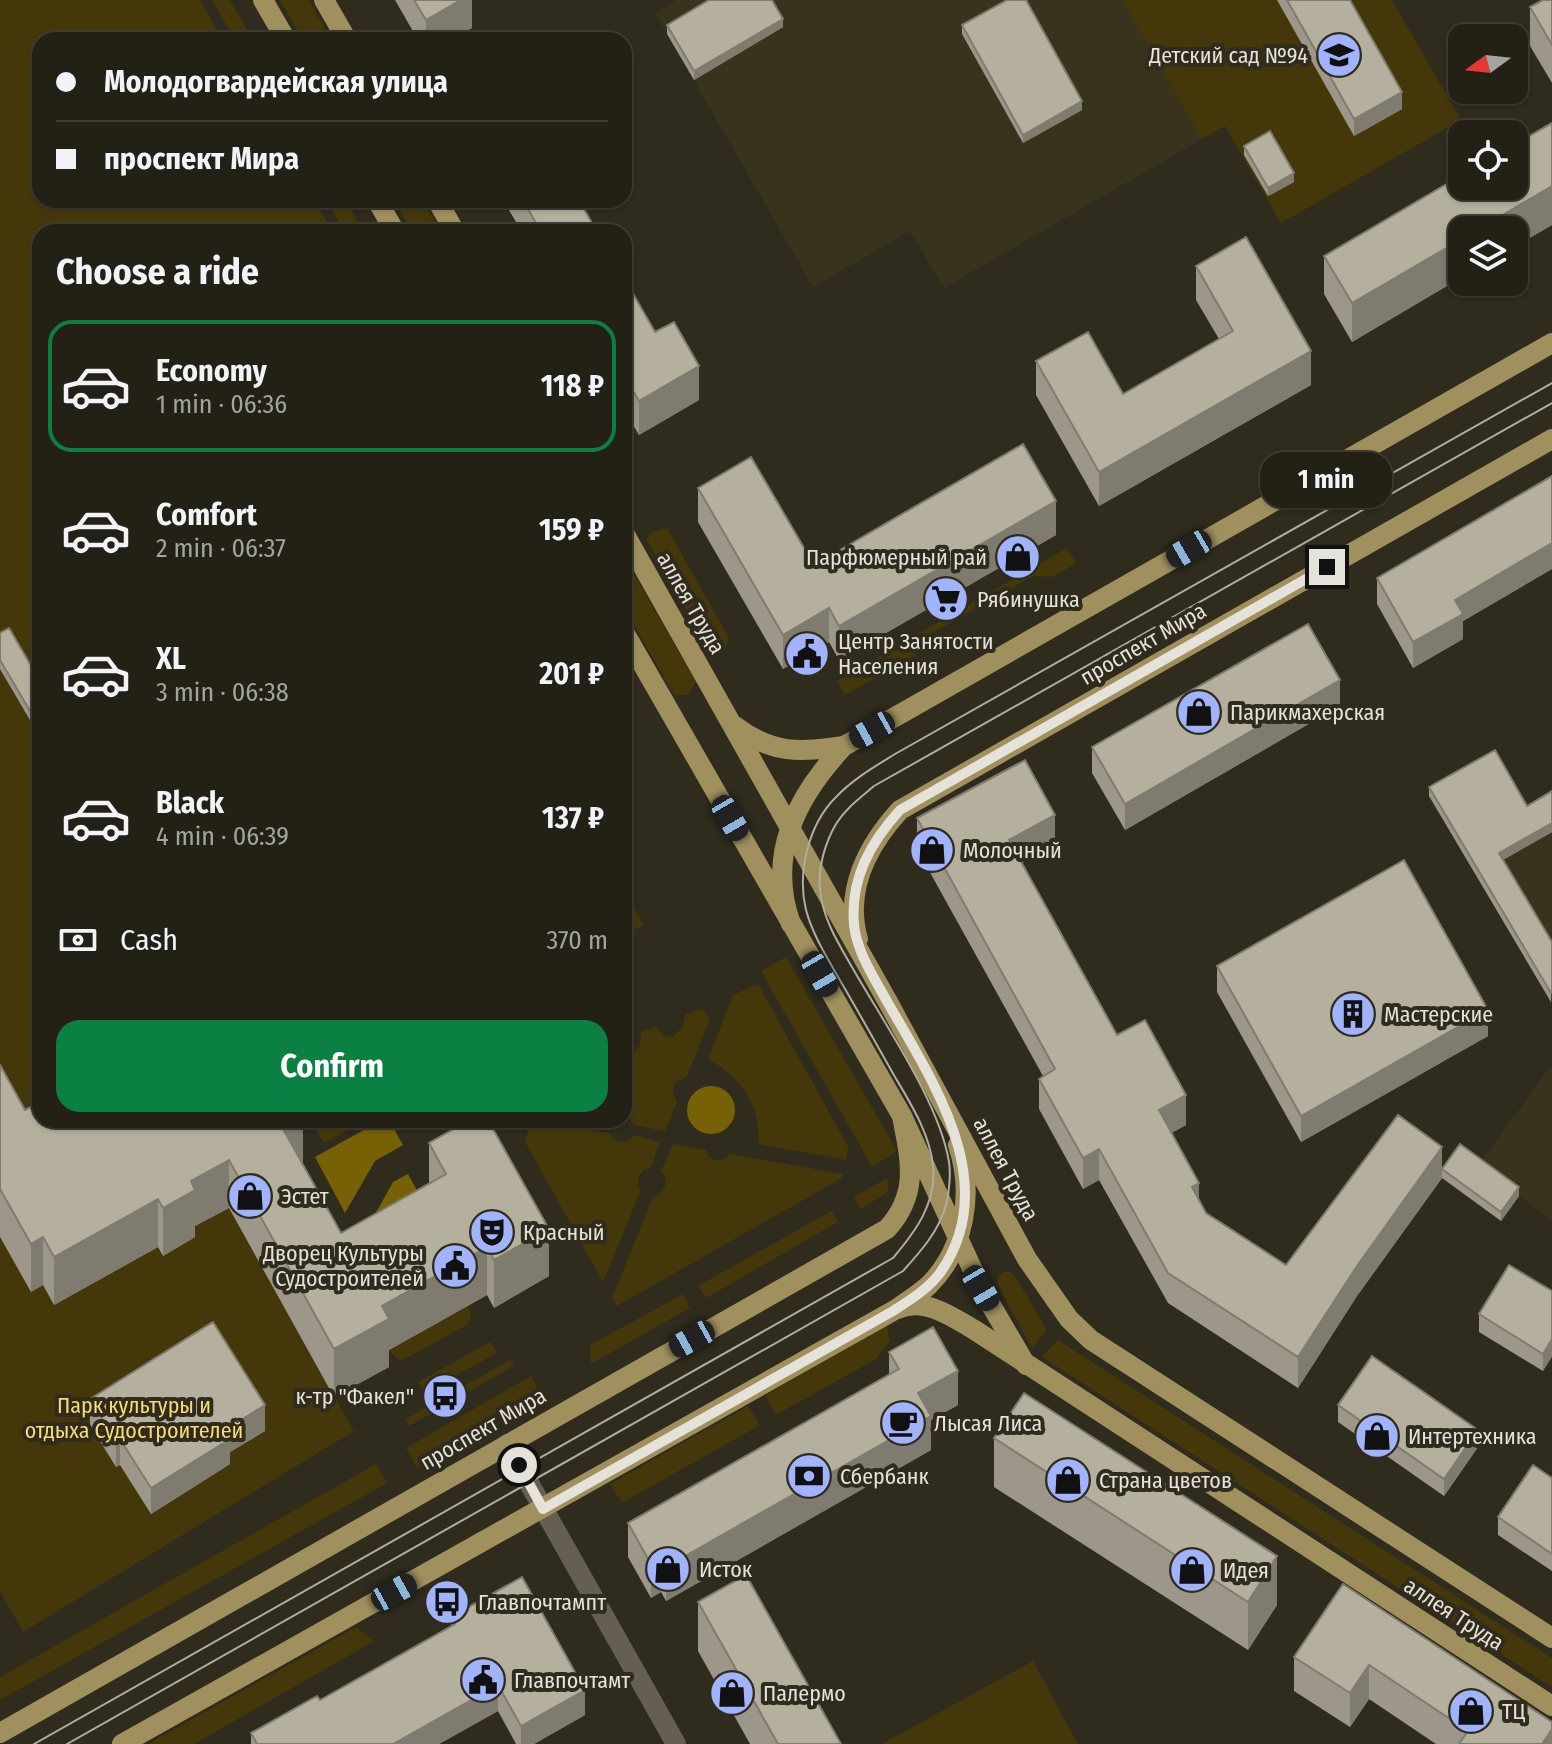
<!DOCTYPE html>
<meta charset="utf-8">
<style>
:root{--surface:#232016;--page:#2b281f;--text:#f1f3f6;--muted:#a3a3a1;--line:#403e35;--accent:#0b8043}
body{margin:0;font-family:"Fira Sans Condensed",sans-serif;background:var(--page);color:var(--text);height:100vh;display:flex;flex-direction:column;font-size:30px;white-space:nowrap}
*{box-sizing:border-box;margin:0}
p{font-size:26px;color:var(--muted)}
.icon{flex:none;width:44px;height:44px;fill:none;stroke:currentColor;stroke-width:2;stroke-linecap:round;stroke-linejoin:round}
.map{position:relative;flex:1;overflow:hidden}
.details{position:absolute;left:32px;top:224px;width:600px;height:904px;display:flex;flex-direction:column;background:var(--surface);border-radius:24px;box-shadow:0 2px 6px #0004,0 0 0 2px var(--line)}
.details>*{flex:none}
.banner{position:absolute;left:32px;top:32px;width:600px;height:176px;border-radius:24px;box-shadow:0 2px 6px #0004,0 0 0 2px var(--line);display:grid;align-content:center;height:176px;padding:0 24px;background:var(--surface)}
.needle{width:52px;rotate:255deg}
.tools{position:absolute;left:1448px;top:24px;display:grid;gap:16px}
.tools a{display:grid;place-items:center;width:80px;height:80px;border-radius:16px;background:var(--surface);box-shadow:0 2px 6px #0004,0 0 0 2px var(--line);font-size:40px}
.end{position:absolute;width:36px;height:36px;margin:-18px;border:10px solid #e4e2d9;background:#111;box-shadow:0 0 0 4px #111}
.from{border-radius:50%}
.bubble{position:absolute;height:56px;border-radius:24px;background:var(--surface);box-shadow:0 2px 6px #0004,0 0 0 2px var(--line);font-size:26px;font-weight:700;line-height:56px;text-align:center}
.car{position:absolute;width:24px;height:48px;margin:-24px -12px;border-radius:10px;box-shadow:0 0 6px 2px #0007;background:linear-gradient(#222 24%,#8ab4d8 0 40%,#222 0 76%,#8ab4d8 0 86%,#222 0)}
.banner b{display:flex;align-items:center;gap:28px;height:76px;font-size:30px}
.banner b+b{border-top:2px solid var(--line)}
.banner i{width:20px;height:20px;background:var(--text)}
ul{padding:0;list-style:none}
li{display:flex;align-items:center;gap:24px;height:132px;margin:0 16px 12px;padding:0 8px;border:4px solid transparent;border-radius:24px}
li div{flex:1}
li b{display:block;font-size:30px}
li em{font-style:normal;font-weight:700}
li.current{border-color:var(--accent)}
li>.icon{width:72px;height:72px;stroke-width:1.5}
h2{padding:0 24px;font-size:36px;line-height:96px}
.pay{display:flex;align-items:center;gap:20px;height:88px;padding:0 24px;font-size:30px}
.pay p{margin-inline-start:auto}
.action{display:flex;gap:16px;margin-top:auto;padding:16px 24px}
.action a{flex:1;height:92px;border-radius:24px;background:var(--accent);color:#fff;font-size:32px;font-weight:700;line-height:92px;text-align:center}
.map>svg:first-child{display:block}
.built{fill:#39331e}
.green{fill:#44380b}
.water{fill:#766107}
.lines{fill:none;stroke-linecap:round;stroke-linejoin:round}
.minor{stroke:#645f50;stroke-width:20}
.major{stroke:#9f905d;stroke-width:20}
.tram{stroke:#afada2;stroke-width:2}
.wall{fill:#9c9788}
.shaded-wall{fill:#7f7b6f}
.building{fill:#b5b09e;stroke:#7f7b6f;stroke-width:2}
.route{stroke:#e4e2d9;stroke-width:10}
.labels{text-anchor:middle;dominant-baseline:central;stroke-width:8;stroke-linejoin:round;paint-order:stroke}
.poi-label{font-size:22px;fill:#e4e2d9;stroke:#2f2b1d;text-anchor:start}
.street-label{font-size:22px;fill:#e4e2d9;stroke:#2f2b1d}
.park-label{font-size:22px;fill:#f8db77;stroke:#2f2b1d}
</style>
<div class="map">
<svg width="1552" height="1744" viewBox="0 0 1552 1744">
<rect width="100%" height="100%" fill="#2f2b1d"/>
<!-- built -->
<path class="built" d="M677,0H1122L1202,139L944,288L910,231L813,287L655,13Z
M1429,796L1527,814L1552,800V1005Z
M1552,1064V1220L1478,1166Z"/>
<!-- green -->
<path class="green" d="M0,0H200L223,40H40V200H314L333,232H40V1120H87L0,1172Z
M212,0H230L253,40H235Z
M280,0H309L331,40H303Z
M1122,0H1392L1461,120L1281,223L1225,126L1202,139Z
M326,200H345L363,232H345Z
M394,200H422L437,225L435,232H412Z
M667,528L729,638L726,647L716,652L709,651L647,540L651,532Z
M1067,548L1076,563L1053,577L1033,576L923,638L915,655L845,695L837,681Z
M624,557L696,682L688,695H674L624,608Z
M624,891L644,925L624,936Z
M786,957L897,1151L872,1167L761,971Z
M758,984L848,1146L846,1160L758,1144C762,1107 740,1076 708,1059L733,995Z
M703,1009L710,1019L687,1076L674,1084L673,1093L677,1102L665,1131L634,1125L630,1119L624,1116V1054C637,1054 643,1044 640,1032L656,1027L664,1036L673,1037L683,1026L686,1014Z
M329,1120H366L324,1143L315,1128Z
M531,1120L609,1133C615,1144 626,1146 634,1135L660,1142L651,1168L643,1170L638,1178V1187L641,1190L603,1282L525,1142Z
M673,1144L706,1150L709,1157L714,1160L725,1159L729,1154L843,1174L842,1178L617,1306L612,1298L653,1197C665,1193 670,1181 661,1171Z
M887,1178L889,1191L861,1209L854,1197Z
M229,1208L354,1431L23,1632L0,1591V1237L31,1292L43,1285L54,1305L158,1247L163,1256L191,1229Z
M831,1211L838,1222L706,1298L698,1286Z
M1003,1272H1010L1015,1276L1047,1330L1032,1348L997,1284L998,1277Z
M683,1294L690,1308L591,1364L590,1345Z
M468,1305L471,1318L467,1325L405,1359L399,1360L388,1350Z
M887,1326L890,1341L876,1359L776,1415L765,1395Z
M1058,1340L1552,1658V1687L1042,1357Z
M490,1342L497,1353L424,1393L418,1382Z
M510,1360L514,1366L409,1426L405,1419Z
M531,1376L542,1396L417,1468L406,1448Z
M748,1406L760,1425L622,1503L610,1484Z
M376,1464L387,1483L0,1700V1677Z
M356,1627L374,1641L194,1744H148Z
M1033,1661L1078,1744H882Z"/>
<!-- water -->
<path class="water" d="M687 1110a24 24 0 1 1 48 0a24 24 0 1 1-48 0Z
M382,1120H389L403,1145L375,1161L345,1213L315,1157Z
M408,1174L437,1227L374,1216L393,1182Z"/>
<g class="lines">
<!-- minor -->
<path class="minor" d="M507,1444L676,1744"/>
<!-- major -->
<path class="major" d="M263,0L286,40
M324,0L347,40
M377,200L395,232
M437,200L455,232
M624,533L888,1002L1027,1259L1069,1319L1091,1340L1552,1638
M624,632L902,1116L981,1288L1026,1365
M735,726C773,755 800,752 844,746
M791,924C766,854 797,796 844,746L1552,343
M858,939C844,890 868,845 900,810L1552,439
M898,1309C924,1297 951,1316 973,1329L1552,1706
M0,1733L887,1229C920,1193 910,1159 902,1116
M122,1744L893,1311C905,1303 918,1295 929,1285C965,1249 974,1193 958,1145"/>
<!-- tram -->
<path class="tram" d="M34,1744L893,1258C915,1232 937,1203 933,1166C930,1134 911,1104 895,1077C877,1045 859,1013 841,982C828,959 813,936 806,910C797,873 808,825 836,797C853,779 874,767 895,754L1552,383
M67,1744L903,1271C921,1251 939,1231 946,1205C949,1193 951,1174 949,1162C939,1101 883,1022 852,967C838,943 822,917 820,889C818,867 825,843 836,824C846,808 860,798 874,786L1552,403"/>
</g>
<!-- wall -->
<path class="wall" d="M395,0H472V28L450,40H418Z
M1277,0H1350L1402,109L1354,136Z
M1552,0V83L1530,46V7Z
M667,25L783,27L694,80L667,34Z
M962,25L1082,110L1023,143L962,34Z
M1552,123V225L1514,247V230H1462V277L1352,342L1324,294V256Z
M1244,146L1294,182L1268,196L1244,155Z
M503,200H579L597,232H522Z
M1196,266L1311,385L1099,506L1036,395V361L1123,394L1219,339L1196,300Z
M624,278L655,332L699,400L639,435L624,410Z
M1552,476V569L1463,621V639L1413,668L1377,604V578Z
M698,488L814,565L1056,535L839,660L829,642L783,669L698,522Z
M0,633L40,681V737L0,669Z
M1340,706L1125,830L1092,773V747Z
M1429,787L1527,806L1552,791V832L1503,860L1552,942L1551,1002L1429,796Z
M917,818L1055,845L1022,863L1117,1035L1186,1125L1171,1133L1199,1200L1206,1213L1286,1265L1442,1169L1519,1196L1501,1221L1442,1178L1357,1296L1298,1388L1168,1303L1099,1180L1083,1189L1039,1109V1079L1043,1076L917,849Z
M1217,966L1488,1036L1301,1142L1217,992Z
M0,1065L25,1110L303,1120V1165L341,1233L429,1183V1143L549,1276L494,1308L487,1295L389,1350V1367L334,1397L229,1208L195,1226V1237L163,1256L158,1247L54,1305L43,1285L31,1292L0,1237Z
M1552,1291L1543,1371L1479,1332V1314Z
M889,1352L958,1405L931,1420V1450L666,1601L661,1592L651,1598L628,1557V1523L889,1374Z
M90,1399L265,1431L230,1452V1464L151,1514L120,1465L116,1467L90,1425Z
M1338,1405L1478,1447L1444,1496L1338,1422Z
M994,1438L1277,1605L1248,1650L994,1487Z
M1552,1478V1571L1498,1535V1517Z
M1343,1584L1552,1744H1436L1369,1699L1350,1727L1294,1691V1657Z
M698,1602L841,1744H750L698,1651Z
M451,1617L585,1715L534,1744H516L498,1711L439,1744H251V1733L320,1700L451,1626Z"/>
<!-- shaded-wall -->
<path class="shaded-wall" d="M461,0H472V28L450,40H426V20Z
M783,19V27L694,80V71Z
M1402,92V109L1354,136V119Z
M1082,101V110L1023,143V135Z
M1294,173V182L1268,196V188Z
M1552,186V225L1514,247V230H1477Z
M1462,239V277L1352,342V303Z
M1311,351V385L1099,506V472Z
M699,366V400L639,435V401Z
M1056,501V535L839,660V626Z
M1552,543V569L1463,621V639L1413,668V642L1455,600Z
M829,608V642L783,669V635Z
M1340,680V706L1125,830V804Z
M1055,815V845L1009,870V840Z
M1552,823V832L1499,862V853Z
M1488,1010V1036L1301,1142V1116Z
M1186,1095V1125L1159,1140V1110Z
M300,1120H303V1166L283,1129Z
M1442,1147V1178L1357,1296L1298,1388V1357L1357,1266Z
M1099,1149V1180L1083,1189V1158Z
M229,1160V1208L195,1226V1237L163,1256V1208L191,1181Z
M1199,1183V1214L1192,1187Z
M1519,1187V1196L1501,1221V1212Z
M158,1199V1247L54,1305V1257Z
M549,1229V1276L494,1308V1260Z
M43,1237V1285L31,1292V1244Z
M487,1247V1295L389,1350V1367L334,1397V1349L382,1306Z
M1552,1339V1357L1543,1371V1354Z
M958,1371V1405L931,1420V1450L666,1601V1567L918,1393Z
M265,1405V1431L230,1452V1464L151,1514V1488L225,1430Z
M1478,1430V1447L1444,1496V1479Z
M120,1439V1465L116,1467V1441Z
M1277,1556V1605L1248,1650V1602Z
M661,1558V1592L651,1598V1564Z
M1369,1665V1699L1350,1727V1693Z
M498,1685V1711L439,1744H393Z
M585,1690V1715L534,1744H521V1726Z
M1552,1729V1744H1542Z"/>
<!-- building -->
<path class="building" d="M414,0H461L426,20Z
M709,0H772L783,19L694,71L667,25Z
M1007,0H1026L1082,101L1023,135L962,25Z
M1287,0H1350L1402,92L1354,119Z
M1543,0H1552V45L1530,7Z
M1552,123V186L1477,230H1462V239L1352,303L1324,256L1462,175V186H1514V145Z
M1270,131L1294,173L1268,188L1244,146Z
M523,200H579L597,232H541Z
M1246,237L1311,351L1099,472L1036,361L1088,332L1123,394L1233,331L1196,266Z
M624,278L655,332L674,322L699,366L639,401L624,376Z
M1023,444L1056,501L839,626L829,608L783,635L698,488L751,457L814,565Z
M1552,476V543L1455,600L1463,614L1413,642L1377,578Z
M1308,624L1340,680L1125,804L1092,747Z
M9,628L40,681V728L0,660V633Z
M1495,750L1527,806L1552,791V823L1499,853L1552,942V992L1551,993L1429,787Z
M1025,760L1055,815L1009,840L1117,1035L1145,1020L1186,1095L1159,1110L1199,1183L1192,1187L1206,1213L1286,1265L1398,1115L1442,1147L1357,1266L1298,1357L1168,1273L1099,1149L1083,1158L1039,1079L1055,1069L917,818Z
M1404,860L1488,1010L1301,1116L1217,966Z
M0,1065L25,1110L40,1101V1120H300L283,1129L341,1233L446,1174L429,1143L470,1120H488L549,1229L494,1260L487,1247L382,1306L389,1319L334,1349L229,1160L191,1181L195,1190L163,1208L158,1199L54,1257L43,1237L31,1244L0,1189Z
M1460,1144L1519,1187L1501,1212L1442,1169Z
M1509,1265L1552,1291V1339L1543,1354L1479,1314Z
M213,1322L265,1405L225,1430L230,1439L151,1488L120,1439L116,1441L90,1399Z
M933,1327L958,1371L918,1393L931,1416L666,1567L661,1558L651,1564L628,1523L899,1369L889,1352Z
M1372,1356L1478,1430L1444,1479L1338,1405Z
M1024,1393L1277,1556L1248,1602L994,1438Z
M1533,1465L1552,1478V1554L1498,1517Z
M746,1575L841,1744H778L698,1602Z
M522,1577L585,1690L521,1726L498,1685L393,1744H257L251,1733L317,1696L320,1700L455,1624L451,1617Z
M1343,1584L1552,1722V1729L1542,1744H1459L1468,1731L1369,1665L1350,1693L1294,1657Z"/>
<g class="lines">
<!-- route -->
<path class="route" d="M519,1465L543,1509L893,1311C910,1300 928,1289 940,1273C1003,1184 933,1082 888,1003C875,979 857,953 854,925C850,879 870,843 900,810L1327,567"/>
</g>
<!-- icons -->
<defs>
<g id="school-disc" transform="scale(2.3)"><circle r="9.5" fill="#a1b3fd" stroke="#2f2b1d"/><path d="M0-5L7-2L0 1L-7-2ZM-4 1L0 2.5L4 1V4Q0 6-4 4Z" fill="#111"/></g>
<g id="shop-disc" transform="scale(2.3)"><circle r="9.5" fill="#a1b3fd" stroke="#2f2b1d"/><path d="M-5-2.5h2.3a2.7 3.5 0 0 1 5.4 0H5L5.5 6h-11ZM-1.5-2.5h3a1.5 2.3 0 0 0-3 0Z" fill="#111"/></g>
<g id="supermarket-disc" transform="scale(2.3)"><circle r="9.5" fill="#a1b3fd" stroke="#2f2b1d"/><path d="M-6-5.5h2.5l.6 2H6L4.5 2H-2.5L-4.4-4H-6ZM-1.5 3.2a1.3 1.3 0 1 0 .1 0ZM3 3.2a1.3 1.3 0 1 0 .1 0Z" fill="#111"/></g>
<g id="civic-disc" transform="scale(2.3)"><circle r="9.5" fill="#a1b3fd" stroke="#2f2b1d"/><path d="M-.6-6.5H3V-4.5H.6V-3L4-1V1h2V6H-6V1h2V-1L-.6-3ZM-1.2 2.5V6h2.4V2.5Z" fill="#111"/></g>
<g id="building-disc" transform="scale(2.3)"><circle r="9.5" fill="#a1b3fd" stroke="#2f2b1d"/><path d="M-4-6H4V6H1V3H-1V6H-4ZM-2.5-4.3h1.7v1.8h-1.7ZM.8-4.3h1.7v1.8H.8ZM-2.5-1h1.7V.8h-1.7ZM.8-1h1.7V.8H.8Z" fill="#111"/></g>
<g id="theatre-disc" transform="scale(2.3)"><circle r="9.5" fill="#a1b3fd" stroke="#2f2b1d"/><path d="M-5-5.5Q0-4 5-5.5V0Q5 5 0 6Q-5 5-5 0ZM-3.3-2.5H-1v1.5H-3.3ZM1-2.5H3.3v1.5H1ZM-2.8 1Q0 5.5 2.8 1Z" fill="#111"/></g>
<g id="bus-disc" transform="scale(2.3)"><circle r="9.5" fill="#a1b3fd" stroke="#2f2b1d"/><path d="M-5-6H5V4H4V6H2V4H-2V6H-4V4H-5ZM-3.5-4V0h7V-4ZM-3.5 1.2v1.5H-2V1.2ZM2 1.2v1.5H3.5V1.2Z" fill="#111"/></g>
<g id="cafe-disc" transform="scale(2.3)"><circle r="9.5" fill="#a1b3fd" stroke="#2f2b1d"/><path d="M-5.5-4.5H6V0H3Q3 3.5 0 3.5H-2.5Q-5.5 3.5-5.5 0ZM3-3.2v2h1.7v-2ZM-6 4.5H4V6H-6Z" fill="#111"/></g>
<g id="bank-disc" transform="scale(2.3)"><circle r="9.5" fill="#a1b3fd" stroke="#2f2b1d"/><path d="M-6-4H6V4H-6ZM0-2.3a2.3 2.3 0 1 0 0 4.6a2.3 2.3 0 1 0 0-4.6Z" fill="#111"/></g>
</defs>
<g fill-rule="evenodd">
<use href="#school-disc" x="1339" y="55"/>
<use href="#shop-disc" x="1018" y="557"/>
<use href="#supermarket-disc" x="946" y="599"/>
<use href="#civic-disc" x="807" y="654"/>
<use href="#shop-disc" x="1199" y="712"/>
<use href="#shop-disc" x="932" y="850"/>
<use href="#building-disc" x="1353" y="1014"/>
<use href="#shop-disc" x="250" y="1196"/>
<use href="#theatre-disc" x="492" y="1232"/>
<use href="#civic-disc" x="455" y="1266"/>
<use href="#bus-disc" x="445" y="1396"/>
<use href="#cafe-disc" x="903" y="1423"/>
<use href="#shop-disc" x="1377" y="1436"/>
<use href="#bank-disc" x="809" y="1476"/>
<use href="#shop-disc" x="1068" y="1480"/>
<use href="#shop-disc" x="668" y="1569"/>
<use href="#shop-disc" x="1192" y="1570"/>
<use href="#bus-disc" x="447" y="1602"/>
<use href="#civic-disc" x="483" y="1680"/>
<use href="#shop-disc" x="732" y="1693"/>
<use href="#shop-disc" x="1471" y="1711"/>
</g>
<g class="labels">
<!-- poi labels -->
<g class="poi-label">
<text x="1308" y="55" text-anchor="end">Детский сад №94</text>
<text x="987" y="557" text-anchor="end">Парфюмерный рай</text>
<text x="977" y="599">Рябинушка</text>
<text x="838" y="641">Центр Занятости<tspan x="838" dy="25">Населения</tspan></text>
<text x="1230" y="712">Парикмахерская</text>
<text x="963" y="850">Молочный</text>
<text x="1384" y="1014">Мастерские</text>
<text x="281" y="1196">Эстет</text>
<text x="523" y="1232">Красный</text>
<text x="424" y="1253" text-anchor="end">Дворец Культуры<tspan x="424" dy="25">Судостроителей</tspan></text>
<text x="414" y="1396" text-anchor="end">к-тр "Факел"</text>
<text x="934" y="1423">Лысая Лиса</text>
<text x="1408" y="1436">Интертехника</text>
<text x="840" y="1476">Сбербанк</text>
<text x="1099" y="1480">Страна цветов</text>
<text x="699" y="1569">Исток</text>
<text x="1223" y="1570">Идея</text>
<text x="478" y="1602">Главпочтампт</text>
<text x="514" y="1680">Главпочтамт</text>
<text x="763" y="1693">Палермо</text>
<text x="1502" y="1711">ТЦ</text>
</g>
<!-- street labels -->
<g class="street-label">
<text transform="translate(691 603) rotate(60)">аллея Труда</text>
<text transform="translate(1143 644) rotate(-30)">проспект Мира</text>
<text transform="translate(1006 1169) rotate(62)">аллея Труда</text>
<text transform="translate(483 1429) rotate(-30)">проспект Мира</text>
<text transform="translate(1454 1614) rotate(33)">аллея Труда</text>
</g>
<!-- park labels -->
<g class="park-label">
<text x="134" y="1405">Парк культуры и<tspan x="134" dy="25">отдыха Судостроителей</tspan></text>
</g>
</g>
</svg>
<div class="tools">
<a><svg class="needle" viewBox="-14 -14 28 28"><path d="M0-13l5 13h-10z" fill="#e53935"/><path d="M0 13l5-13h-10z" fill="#a3a3a1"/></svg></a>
<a><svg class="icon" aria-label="locate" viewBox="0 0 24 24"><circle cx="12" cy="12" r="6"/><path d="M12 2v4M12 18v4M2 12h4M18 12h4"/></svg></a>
<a><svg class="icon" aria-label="layers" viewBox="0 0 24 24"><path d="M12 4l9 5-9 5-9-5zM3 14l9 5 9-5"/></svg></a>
</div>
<i class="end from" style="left:519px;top:1465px"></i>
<i class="end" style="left:1327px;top:567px"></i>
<div class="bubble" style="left:1260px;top:452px;width:132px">1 min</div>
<i class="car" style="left:1189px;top:549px;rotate:240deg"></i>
<i class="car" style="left:872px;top:730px;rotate:241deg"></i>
<i class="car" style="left:730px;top:818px;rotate:150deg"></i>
<i class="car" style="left:820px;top:974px;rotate:150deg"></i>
<i class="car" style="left:981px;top:1288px;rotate:150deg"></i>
<i class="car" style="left:692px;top:1339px;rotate:241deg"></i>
<i class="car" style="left:394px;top:1592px;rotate:61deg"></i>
<div class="banner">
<b><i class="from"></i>Молодогвардейская улица</b>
<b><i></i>проспект Мира</b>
</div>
<section class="details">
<h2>Choose a ride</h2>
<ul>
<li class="current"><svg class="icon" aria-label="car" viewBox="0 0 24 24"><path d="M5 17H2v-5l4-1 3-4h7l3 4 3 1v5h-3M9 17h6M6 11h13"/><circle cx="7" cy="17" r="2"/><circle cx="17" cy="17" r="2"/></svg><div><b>Economy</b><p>1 min · 06:36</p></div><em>118 ₽</em></li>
<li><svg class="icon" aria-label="car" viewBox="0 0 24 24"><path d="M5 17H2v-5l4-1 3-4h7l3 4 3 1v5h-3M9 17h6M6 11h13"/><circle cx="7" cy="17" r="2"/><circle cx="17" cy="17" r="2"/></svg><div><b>Comfort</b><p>2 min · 06:37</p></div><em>159 ₽</em></li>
<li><svg class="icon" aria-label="car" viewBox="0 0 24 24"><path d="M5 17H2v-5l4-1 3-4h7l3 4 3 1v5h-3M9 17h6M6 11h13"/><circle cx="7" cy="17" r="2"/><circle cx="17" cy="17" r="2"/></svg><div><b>XL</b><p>3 min · 06:38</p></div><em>201 ₽</em></li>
<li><svg class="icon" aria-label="car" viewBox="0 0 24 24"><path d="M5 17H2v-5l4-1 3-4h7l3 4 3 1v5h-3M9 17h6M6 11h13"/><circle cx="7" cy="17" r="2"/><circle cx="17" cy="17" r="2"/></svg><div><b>Black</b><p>4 min · 06:39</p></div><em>137 ₽</em></li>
</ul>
<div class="pay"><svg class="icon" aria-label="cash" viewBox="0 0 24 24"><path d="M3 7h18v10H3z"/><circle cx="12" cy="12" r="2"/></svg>Cash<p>370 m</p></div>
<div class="action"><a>Confirm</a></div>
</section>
</div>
